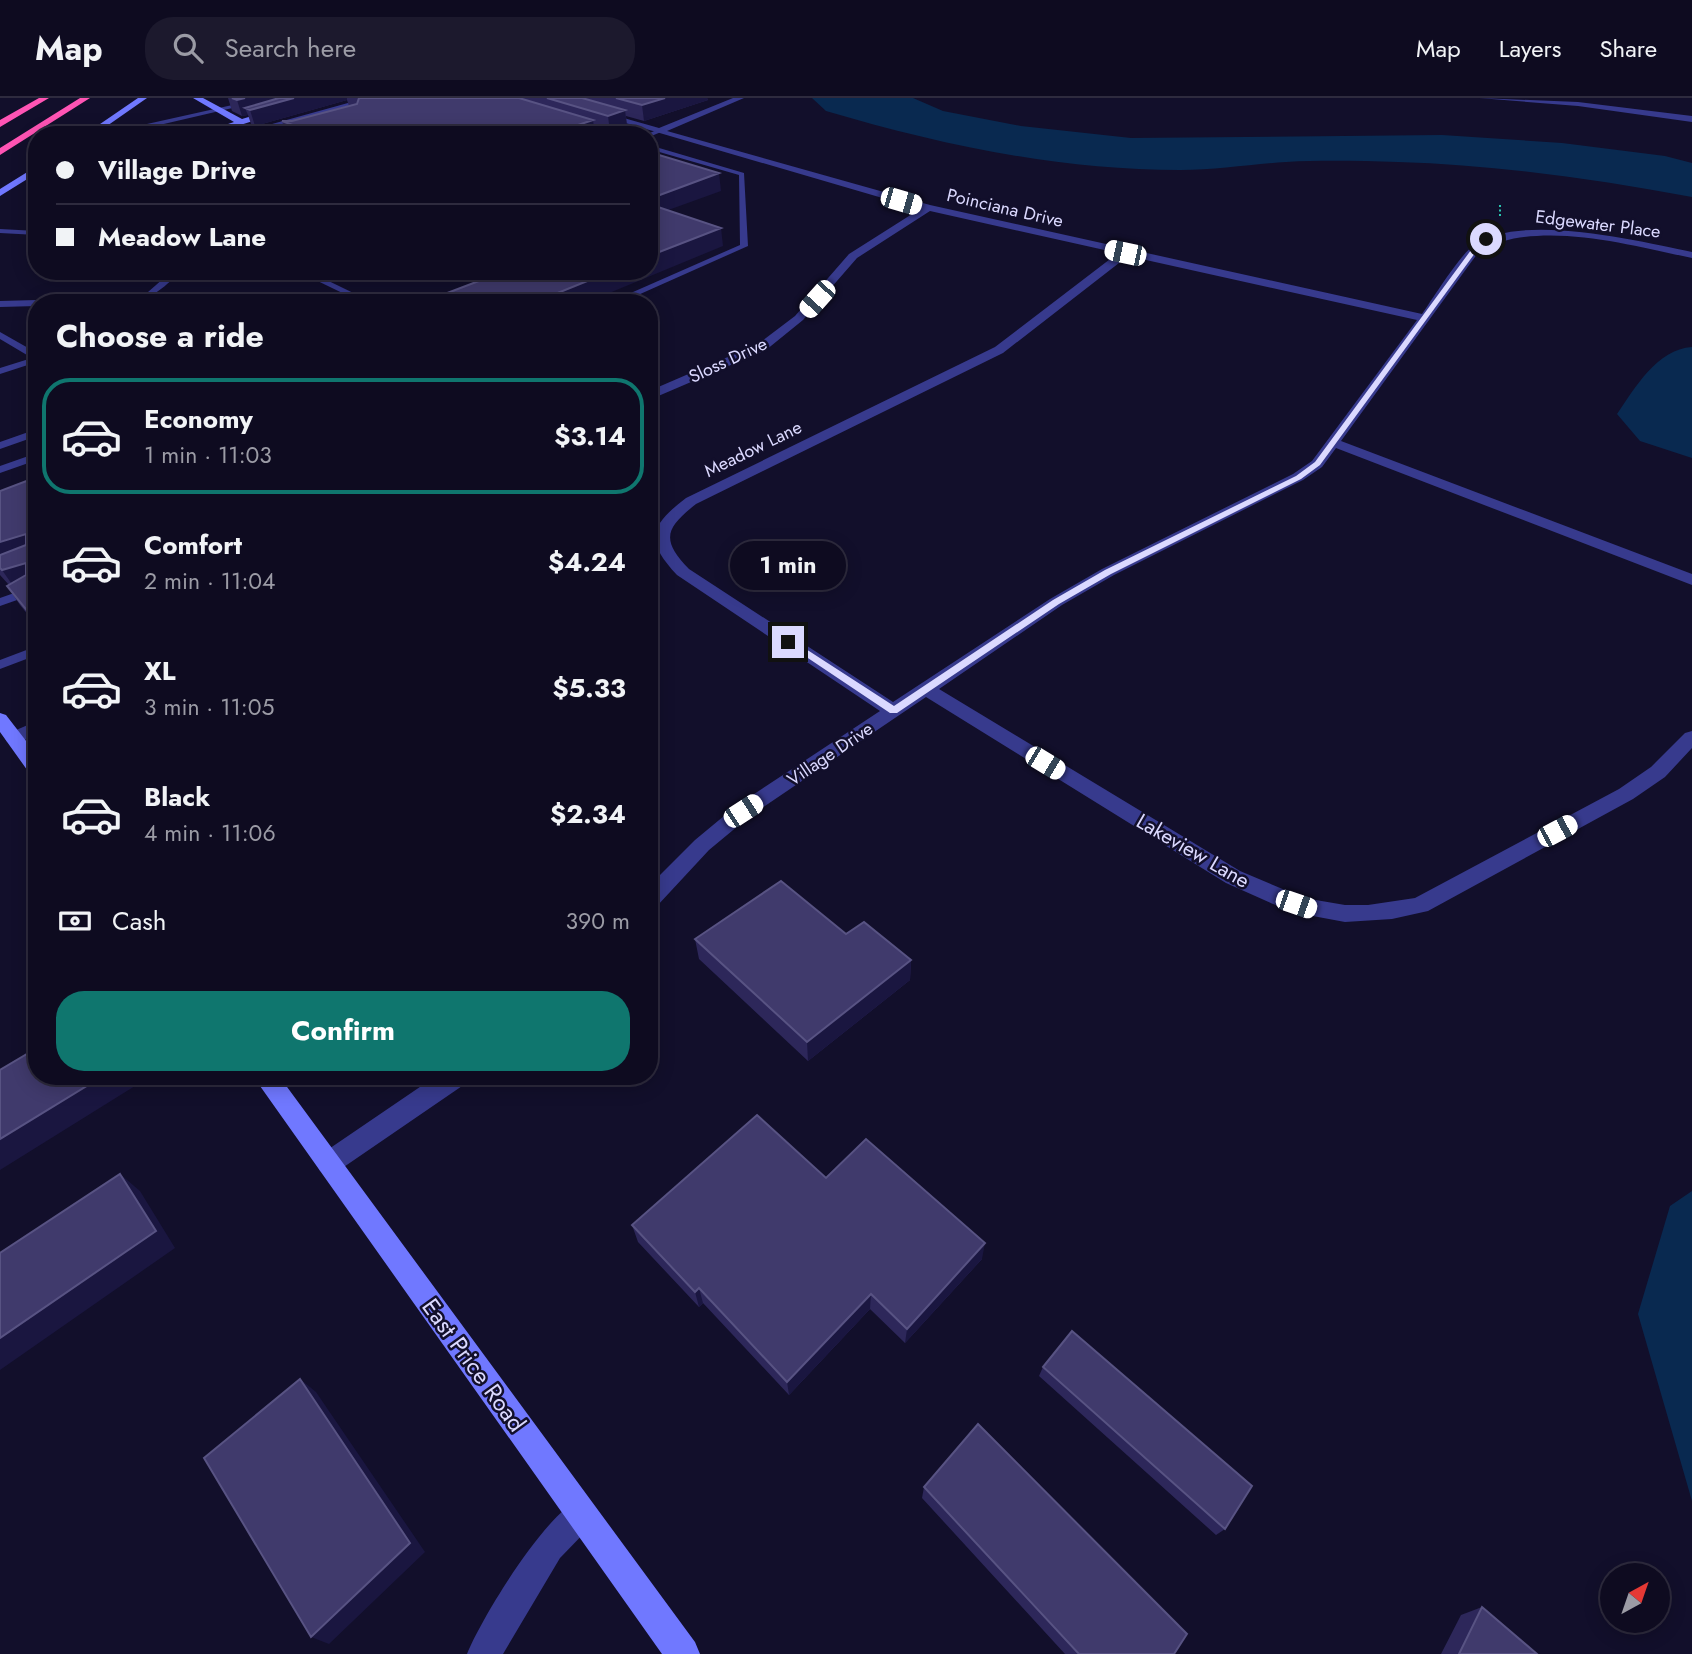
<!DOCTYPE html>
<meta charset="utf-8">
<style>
:root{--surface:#0e0b20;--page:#1c192d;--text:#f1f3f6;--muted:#9b9ba5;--line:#2e2b3e;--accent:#0f766e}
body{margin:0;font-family:Jost,sans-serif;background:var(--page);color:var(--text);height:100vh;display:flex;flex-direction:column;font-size:26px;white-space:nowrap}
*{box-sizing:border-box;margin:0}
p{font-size:23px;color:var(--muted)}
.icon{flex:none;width:38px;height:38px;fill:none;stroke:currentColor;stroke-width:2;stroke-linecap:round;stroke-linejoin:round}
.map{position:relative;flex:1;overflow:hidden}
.side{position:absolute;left:28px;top:196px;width:630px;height:791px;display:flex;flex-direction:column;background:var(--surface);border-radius:28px;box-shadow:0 4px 18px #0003,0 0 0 2px var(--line)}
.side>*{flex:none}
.top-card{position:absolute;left:28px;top:28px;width:630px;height:154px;border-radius:28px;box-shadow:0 4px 18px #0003,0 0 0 2px var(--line);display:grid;align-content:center;height:154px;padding:0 28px;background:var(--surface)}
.needle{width:46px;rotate:40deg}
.fabs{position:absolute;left:1600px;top:1465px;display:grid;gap:14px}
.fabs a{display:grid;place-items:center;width:70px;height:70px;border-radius:50%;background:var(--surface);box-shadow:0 4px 18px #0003,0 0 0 2px var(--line);font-size:35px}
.end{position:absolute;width:32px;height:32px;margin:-16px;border:9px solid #dbd9ff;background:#111;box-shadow:0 0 0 4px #111}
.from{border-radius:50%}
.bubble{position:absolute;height:49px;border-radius:24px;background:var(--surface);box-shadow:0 4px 18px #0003,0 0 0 2px var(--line);font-size:23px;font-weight:700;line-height:49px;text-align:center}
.car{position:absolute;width:21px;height:42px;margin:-21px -10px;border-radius:9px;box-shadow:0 0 5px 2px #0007;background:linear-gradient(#fff 24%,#345 0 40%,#fff 0 76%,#345 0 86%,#fff 0)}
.top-card b{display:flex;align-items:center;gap:24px;height:66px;font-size:26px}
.top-card b+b{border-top:2px solid var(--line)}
.top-card i{width:18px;height:18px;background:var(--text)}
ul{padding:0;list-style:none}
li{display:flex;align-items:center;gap:21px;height:116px;margin:0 14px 10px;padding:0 14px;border:4px solid transparent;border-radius:28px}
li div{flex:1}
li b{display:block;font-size:26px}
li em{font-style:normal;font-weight:700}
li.selected{border-color:var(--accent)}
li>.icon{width:63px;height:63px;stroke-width:1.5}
h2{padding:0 28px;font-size:32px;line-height:84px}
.pay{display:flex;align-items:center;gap:18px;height:77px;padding:0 28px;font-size:26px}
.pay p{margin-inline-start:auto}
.primary-button{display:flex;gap:14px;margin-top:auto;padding:14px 28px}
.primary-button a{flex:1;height:80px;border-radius:28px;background:var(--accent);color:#fff;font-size:28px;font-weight:700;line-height:80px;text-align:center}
header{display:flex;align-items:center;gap:42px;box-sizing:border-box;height:98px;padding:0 35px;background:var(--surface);border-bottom:2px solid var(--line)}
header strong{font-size:33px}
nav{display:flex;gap:38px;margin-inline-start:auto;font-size:24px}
.search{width:490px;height:63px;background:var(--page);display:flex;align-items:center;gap:18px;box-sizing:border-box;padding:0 24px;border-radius:28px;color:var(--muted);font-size:26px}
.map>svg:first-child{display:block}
.water{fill:#092950}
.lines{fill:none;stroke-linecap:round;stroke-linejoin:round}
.path{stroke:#28c5af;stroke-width:2;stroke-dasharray:2 2.5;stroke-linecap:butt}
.lane{fill:#373a8d;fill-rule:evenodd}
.street{fill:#373a8d;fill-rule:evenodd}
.secondary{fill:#7078ff;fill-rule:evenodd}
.highway{fill:#ff54b4;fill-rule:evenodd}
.wall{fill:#2d275a}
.shaded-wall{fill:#1a1640}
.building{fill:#403a6c;stroke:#585383;stroke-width:2}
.route{fill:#dbd9ff}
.labels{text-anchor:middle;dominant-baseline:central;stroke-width:5;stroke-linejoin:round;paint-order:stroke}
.far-street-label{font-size:18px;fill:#dbd9ff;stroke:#120f2b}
.street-label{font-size:21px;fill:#dbd9ff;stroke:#120f2b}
.near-street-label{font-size:24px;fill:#dbd9ff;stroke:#120f2b}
</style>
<header>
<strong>Map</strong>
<div class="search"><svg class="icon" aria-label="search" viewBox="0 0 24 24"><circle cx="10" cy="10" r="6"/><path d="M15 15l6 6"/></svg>Search here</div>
<nav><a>Map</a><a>Layers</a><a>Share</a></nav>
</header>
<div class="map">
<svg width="1692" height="1556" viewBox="0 0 1692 1556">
<rect width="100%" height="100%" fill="#120f2b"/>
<!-- water -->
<path class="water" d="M812,0H913L943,13L1021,28L1131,40L1442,37L1562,45L1665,58L1692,65V99C1594,81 1497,67 1398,64C1361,63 1323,62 1286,64C1251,66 1216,72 1180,72C1059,72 941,47 826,13Z
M1692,249V360L1640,343L1617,316C1635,290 1657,251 1692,249Z
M1692,1093V1403L1638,1216L1670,1108Z"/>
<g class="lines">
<!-- path -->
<path class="path" d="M1500,107V118"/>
<!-- lane -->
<path class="lane" d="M264,0H275L138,32L95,31L138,28Z
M366,0H376L243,37H232Z
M576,25L610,36L611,37H601L574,28Z
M659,31L661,34L649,39L645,37Z
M649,47L744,75L748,148L620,205H608L740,147L739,77L649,51Z
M0,131L37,133V137L0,135Z
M172,173H181C163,191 147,205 121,205L148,194Z
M297,173H308L374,205H363Z
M0,203L37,202L41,205H37V208L0,209Z
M0,234L37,255V264L0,276V270L32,260L0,241Z
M37,331V338L0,351V344Z
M37,355V362L0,375V368Z
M37,487V495L0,508V500Z
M37,548V557L0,571V562Z"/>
<!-- street -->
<path class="street" d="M540,0H553L659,30L733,0H744L667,33L930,107L1422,216C1434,199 1459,158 1474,147C1520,114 1639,143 1692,154V160C1629,147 1540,121 1480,152L1341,343L1692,476V487L1336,350L1322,369L1303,382L1114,477L1062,507L939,591L1240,773L1304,800L1345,807H1368L1415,800L1619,691L1651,669L1685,635L1692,633V650L1665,679L1633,701L1428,813L1392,821L1345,824L1302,816L1273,806L1226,785L926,599L750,718L709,752L657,808L649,810V788L695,742L736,708L880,613L677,477C645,443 649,428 686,400L995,249L1118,155L930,113L857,160L803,222L766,252L649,302V293L758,246L795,218L849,156L920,111ZM1128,158L1417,222L1312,363L1293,376L1102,471L1050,501L893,604L689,471C660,441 666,430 696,406L1003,255Z
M1479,0L1578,4L1692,18V24L1578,8Z
M37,623V637L14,646L7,644L5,640L7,636Z
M436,978H468L465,986L338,1073L329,1077L320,1073L316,1065L320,1057Z
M580,1401L591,1406L596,1417L591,1428L560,1460L503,1556H467C482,1519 545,1416 580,1401Z"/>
<!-- secondary -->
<path class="secondary" d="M138,0H147L94,37H84Z
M193,0H203L242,21L312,0H324L209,37H195L234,24Z
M37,68V75L0,98V91Z
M0,615L6,617L37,657V678L30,676L0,634Z
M253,978H279L695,1544L700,1556H662Z"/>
<!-- highway -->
<path class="highway" d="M39,0H49L0,29V22Z
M80,0H90L0,57V50Z"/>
</g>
<!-- wall -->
<path class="wall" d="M228,0H707L708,2L644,23L626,18L627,28L610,34L594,29L595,37H286L282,23H292L349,8L347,2L255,28L251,26L248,17L242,18L232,13Z
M37,379V528L20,507L7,488L9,487L0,477V393Z
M846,836L911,862L910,882L808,963L699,861L695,841Z
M826,1080L982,1161L905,1245L870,1211L789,1297L703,1205L699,1209L638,1144L632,1127Z
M1043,1269L1225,1431L1216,1437L1039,1278Z
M924,1389L1174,1556H1065L922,1400Z
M1482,1509L1537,1556H1441L1461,1517Z"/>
<!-- shaded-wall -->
<path class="shaded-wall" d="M245,0H347V2L255,28L250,12L245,10L248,17L242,18L237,2Z
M665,0H707L708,2L644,23L642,7Z
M625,12L627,28L610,34L608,18Z
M593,22L595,37H570L569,30Z
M347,33L349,37H334Z
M719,75L721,93L649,119V101Z
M721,130L723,148L585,205H533L612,173H649V158Z
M26,436L37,452L0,468V444Z
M26,465L37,482L16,492L2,472Z
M911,862L910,882L808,963L807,944Z
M103,978H151L0,1072V1041Z
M120,1076L140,1093L175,1150L0,1272V1240Z
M985,1145L982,1161L905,1245L907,1231Z
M699,1190L703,1205L699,1209L695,1194Z
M871,1196L870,1211L789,1297L787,1284Z
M300,1281L316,1294L425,1454L329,1546L311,1539Z"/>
<!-- building -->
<path class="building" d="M232,0H245L237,2Z
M279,0H294L250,12L245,10Z
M359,0H519L593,22L569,30L592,37H358L347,33L334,37H319L282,23H292L357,6Z
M547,0H582L625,12L608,18Z
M616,0H665L642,7Z
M649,54L719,75L649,101Z
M649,106L721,130L649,158Z
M505,173H612L533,205H421Z
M37,379V525L7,488L26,477V465L2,472L0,470V457L26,447V436L0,444V393Z
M781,783L846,836L864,824L911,862L807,944L695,841Z
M37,950V978H103L0,1041V972Z
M757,1017L826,1080L866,1041L985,1145L907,1231L871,1196L787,1284L699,1190L695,1194L632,1127Z
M120,1076L156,1133L0,1240V1155Z
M1072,1233L1252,1388L1225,1431L1043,1269Z
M300,1281L410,1445L311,1539L204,1360Z
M978,1326L1187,1536L1174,1556H1079L924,1389Z
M1482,1509L1537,1556H1459Z"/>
<!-- route -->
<path class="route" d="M1484,140L1489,141L1478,151L1320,367L1301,381L1111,476L1059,506L897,615H890L784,544L792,542L894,608L1053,502L1105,472L1296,378L1315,364L1474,148Z"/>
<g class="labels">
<!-- far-street labels -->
<g class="far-street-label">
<text transform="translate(1005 110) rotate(13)">Poinciana Drive</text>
<text transform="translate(1598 126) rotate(7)">Edgewater Place</text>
<text transform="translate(728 262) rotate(-25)">Sloss Drive</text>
<text transform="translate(753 351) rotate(-26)">Meadow Lane</text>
<text transform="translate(830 656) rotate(-34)">Village Drive</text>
</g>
<!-- street labels -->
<g class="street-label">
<text transform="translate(1193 753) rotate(30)">Lakeview Lane</text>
</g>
<!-- near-street labels -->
<g class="near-street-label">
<text transform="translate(474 1267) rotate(54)">East Price Road</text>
</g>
</g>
</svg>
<div class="fabs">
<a><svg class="needle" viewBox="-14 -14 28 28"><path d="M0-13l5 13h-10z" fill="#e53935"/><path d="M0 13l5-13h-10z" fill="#9b9ba5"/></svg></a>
</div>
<i class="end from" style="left:1486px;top:141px"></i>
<i class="end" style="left:788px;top:544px"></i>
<div class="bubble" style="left:730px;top:443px;width:116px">1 min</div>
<i class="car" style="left:901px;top:103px;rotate:106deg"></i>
<i class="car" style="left:1125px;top:155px;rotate:282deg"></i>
<i class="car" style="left:817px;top:201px;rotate:222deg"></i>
<i class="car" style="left:1045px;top:665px;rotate:121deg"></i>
<i class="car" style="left:743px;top:713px;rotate:57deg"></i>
<i class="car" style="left:1557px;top:733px;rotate:62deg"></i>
<i class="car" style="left:1296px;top:806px;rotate:109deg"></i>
<div class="top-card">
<b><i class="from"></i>Village Drive</b>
<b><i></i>Meadow Lane</b>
</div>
<section class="side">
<h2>Choose a ride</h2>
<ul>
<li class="selected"><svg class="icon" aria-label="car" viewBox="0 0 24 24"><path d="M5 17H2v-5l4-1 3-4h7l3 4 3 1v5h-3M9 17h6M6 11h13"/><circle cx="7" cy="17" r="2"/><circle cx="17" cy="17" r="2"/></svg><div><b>Economy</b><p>1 min · 11:03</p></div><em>$3.14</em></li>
<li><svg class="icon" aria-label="car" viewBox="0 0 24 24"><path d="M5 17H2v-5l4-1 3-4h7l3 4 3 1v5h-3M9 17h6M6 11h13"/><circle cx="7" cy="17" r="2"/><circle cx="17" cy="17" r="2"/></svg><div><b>Comfort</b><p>2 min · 11:04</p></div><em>$4.24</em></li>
<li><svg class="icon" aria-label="car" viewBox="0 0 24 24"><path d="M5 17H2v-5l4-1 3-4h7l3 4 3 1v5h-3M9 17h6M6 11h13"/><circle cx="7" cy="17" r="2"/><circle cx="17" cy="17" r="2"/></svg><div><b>XL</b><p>3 min · 11:05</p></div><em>$5.33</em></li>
<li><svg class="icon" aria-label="car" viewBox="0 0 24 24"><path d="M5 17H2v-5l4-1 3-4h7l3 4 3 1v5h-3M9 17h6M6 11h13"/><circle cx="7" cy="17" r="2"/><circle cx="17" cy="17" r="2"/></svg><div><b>Black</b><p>4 min · 11:06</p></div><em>$2.34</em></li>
</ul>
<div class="pay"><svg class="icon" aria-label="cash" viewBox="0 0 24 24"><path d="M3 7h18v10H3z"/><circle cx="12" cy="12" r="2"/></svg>Cash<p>390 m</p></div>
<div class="primary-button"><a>Confirm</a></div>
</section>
</div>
